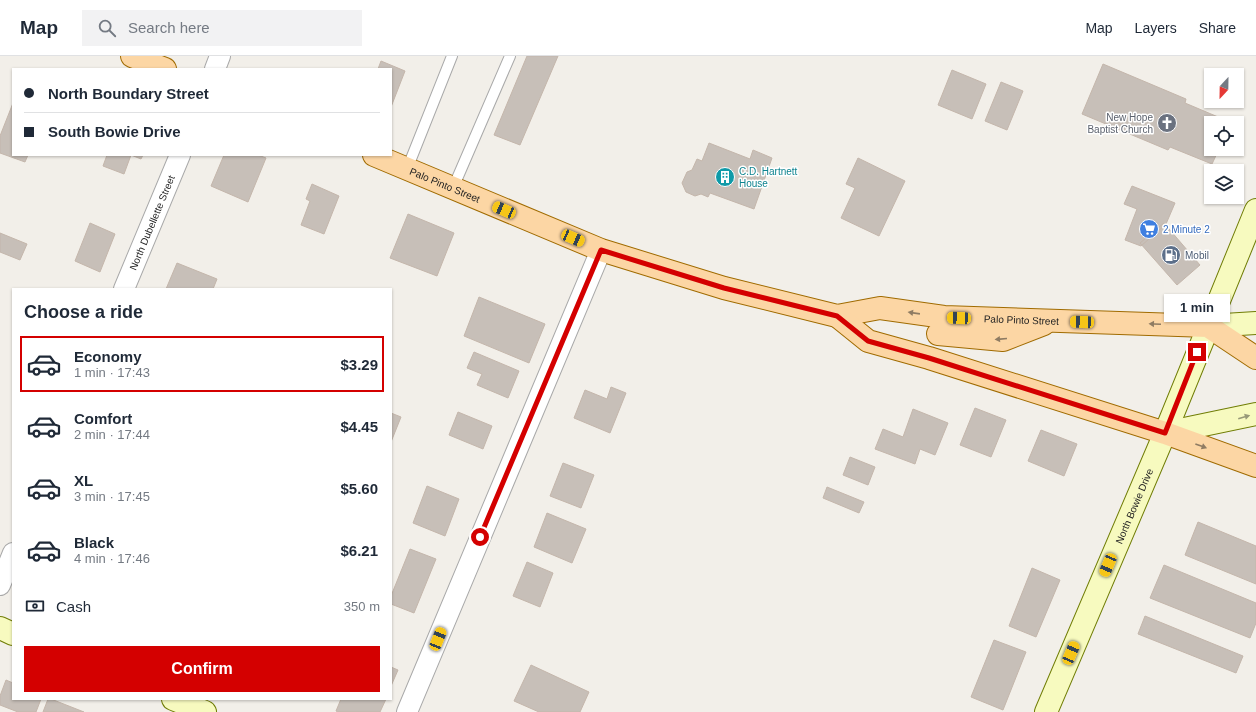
<!DOCTYPE html>
<meta charset="utf-8">
<style>
:root{--surface:#fff;--page:#f2f2f3;--text:#1f2937;--muted:#747a83;--line:#e0e1e3;--accent:#d40000}
body{margin:0;font-family:Helvetica,sans-serif;background:var(--page);color:var(--text);height:100vh;display:flex;flex-direction:column;font-size:15px;white-space:nowrap}
*{box-sizing:border-box;margin:0}
p{font-size:13px;color:var(--muted)}
.icon{flex:none;width:22px;height:22px;fill:none;stroke:currentColor;stroke-width:2;stroke-linecap:round;stroke-linejoin:round}
.map{position:relative;flex:1;overflow:hidden}
.side{position:absolute;left:12px;top:232px;width:380px;height:412px;display:flex;flex-direction:column;background:var(--surface);border-radius:0px;box-shadow:0 1px 3px #0004}
.side>*{flex:none}
.top-card{position:absolute;left:12px;top:12px;width:380px;height:88px;border-radius:0px;box-shadow:0 1px 3px #0004;display:grid;align-content:center;height:88px;padding:0 12px;background:var(--surface)}
.needle{width:26px;rotate:202deg}
.buttons{position:absolute;left:1204px;top:12px;display:grid;gap:8px}
.buttons a{display:grid;place-items:center;width:40px;height:40px;border-radius:0px;background:var(--surface);box-shadow:0 1px 3px #0004;font-size:20px}
.end{position:absolute;width:18px;height:18px;margin:-9px;border:5px solid #d40000;background:#fff;box-shadow:0 0 0 2px #fff}
.from{border-radius:50%}
.bubble{position:absolute;height:28px;border-radius:0px;background:var(--surface);box-shadow:0 1px 3px #0004;font-size:13px;font-weight:600;line-height:28px;text-align:center}
.car{position:absolute;width:12px;height:24px;margin:-12px -6px;border-radius:5px;box-shadow:0 0 3px 1px #0007;background:linear-gradient(#f5c518 24%,#345 0 40%,#f5c518 0 76%,#345 0 86%,#f5c518 0)}
.top-card b{display:flex;align-items:center;gap:14px;height:38px;font-size:15px}
.top-card b+b{border-top:1px solid var(--line)}
.top-card i{width:10px;height:10px;background:var(--text)}
ul{padding:0;list-style:none}
li{display:flex;align-items:center;gap:12px;height:56px;margin:0 8px 6px;padding:0 4px;border:2px solid transparent;border-radius:0px}
li div{flex:1}
li b{display:block;font-size:15px}
li em{font-style:normal;font-weight:600}
li.selected{border-color:var(--accent)}
li>.icon{width:36px;height:36px;stroke-width:1.5}
h2{padding:0 12px;font-size:18px;line-height:48px}
.pay{display:flex;align-items:center;gap:10px;height:44px;padding:0 12px;font-size:15px}
.pay p{margin-inline-start:auto}
.primary-button{display:flex;gap:8px;margin-top:auto;padding:8px 12px}
.primary-button a{flex:1;height:46px;border-radius:0px;background:var(--accent);color:#fff;font-size:16px;font-weight:600;line-height:46px;text-align:center}
header{display:flex;align-items:center;gap:24px;box-sizing:border-box;height:56px;padding:0 20px;background:var(--surface);border-bottom:1px solid var(--line)}
header strong{font-size:19px}
nav{display:flex;gap:22px;margin-inline-start:auto;font-size:14px}
.search{width:280px;height:36px;background:var(--page);display:flex;align-items:center;gap:10px;box-sizing:border-box;padding:0 14px;border-radius:0px;color:var(--muted);font-size:15px}
.map>svg:first-child{display:block}
.building{fill:#c7bfb8;stroke:#c4b6ab}
.lines{fill:none;stroke-linecap:round;stroke-linejoin:round}
.lane-casing{stroke:#a9a9a9;stroke-width:12}
.street-casing{stroke:#a9a9a9;stroke-width:22}
.secondary-casing{stroke:#707d05;stroke-width:24}
.primary-casing{stroke:#a06b00;stroke-width:24}
.lane{stroke:#fff;stroke-width:10}
.street{stroke:#fff;stroke-width:20}
.secondary{stroke:#f7fabf;stroke-width:22}
.primary{stroke:#fcd6a4;stroke-width:22}
.oneway{fill:#8f7c63}
.oneway2{fill:#979978}
.route{stroke:#d40000;stroke-width:5}
.labels{text-anchor:middle;dominant-baseline:central;stroke-width:3;stroke-linejoin:round;paint-order:stroke}
.worship-label{font-size:10px;fill:#5b616d;stroke:#fff;text-anchor:end}
.culture-label{font-size:10px;fill:#0d838f;stroke:#fff;text-anchor:start}
.street-label{font-size:10px;fill:#222;stroke:#fff}
.shop-label{font-size:10px;fill:#366cbe;stroke:#fff;text-anchor:start}
.service-label{font-size:10px;fill:#4e5e75;stroke:#fff;text-anchor:start}
</style>
<header>
<strong>Map</strong>
<div class="search"><svg class="icon" aria-label="search" viewBox="0 0 24 24"><circle cx="10" cy="10" r="6"/><path d="M15 15l6 6"/></svg>Search here</div>
<nav><a>Map</a><a>Layers</a><a>Share</a></nav>
</header>
<div class="map">
<svg width="1256" height="656" viewBox="0 0 1256 656">
<rect width="100%" height="100%" fill="#f2efe9"/>
<!-- building -->
<path class="building" d="M527,0H558L520,89L494,79Z
M381,5L405,15L391,51V13H378Z
M1103,8L1186,43L1185,47L1230,66L1211,67V93H1219L1212,108L1170,91L1168,94L1082,58Z
M952,14L986,28L972,63L938,49Z
M1001,26L1023,35L1007,74L985,65Z
M13,47V99H28L25,106L0,97V80Z
M709,87L750,103L753,94L772,102L754,153L710,137L708,141L701,138L695,140L686,136L682,127L687,116L692,114L697,103L702,105Z
M107,99H143L141,103L131,99L124,118L103,110Z
M224,99H258L266,102L248,146L211,130Z
M858,102L905,125L879,180L841,162L855,132L846,128Z
M312,128L339,140L324,178L301,169L310,145L306,143Z
M1132,130L1175,147L1166,168L1141,190L1125,184L1137,153L1124,148Z
M408,158L454,177L437,220L390,202Z
M90,167L115,178L100,216L75,205Z
M1164,167L1200,209L1177,229L1140,187Z
M0,177L27,188L20,204L0,196Z
M177,207L217,223L213,233H166Z
M479,241L545,268L529,307L464,280Z
M474,296L519,315L508,342L477,329L482,318L467,312Z
M611,331L626,337L610,377L574,362L585,334L607,343Z
M975,352L1006,364L991,401L960,389Z
M913,353L948,367L935,399L920,393L915,408L875,393L883,373L903,381Z
M458,356L492,370L483,393L449,379Z
M391,357L401,361L391,386Z
M1041,374L1077,388L1064,420L1028,405Z
M850,401L875,411L868,429L843,419Z
M563,407L594,419L581,452L550,440Z
M427,430L459,443L445,480L413,467Z
M827,431L864,446L859,457L823,442Z
M547,457L586,473L572,507L534,491Z
M1198,466L1256,490V528L1185,499Z
M410,493L436,503L414,557L391,548V540Z
M527,506L553,517L540,551L513,540Z
M1164,509L1256,547V567L1250,582L1150,542Z
M1032,512L1060,524L1036,581L1009,570Z
M1145,560L1243,600L1236,617L1138,578Z
M994,584L1026,596L1003,654L971,641Z
M531,609L589,636L580,656H539L514,645Z
M391,611L398,614L391,630Z
M6,624L13,627V643H41L36,656H18L0,649V640Z
M48,643H51L84,656H43Z
M341,643H386L380,656H338L336,655Z"/>
<g class="lines">
<!-- lane casing -->
<g class="lane-casing">
<path id="lane" d="M407,113L452,0
M453,132L510,0"/>
</g>
<!-- street casing -->
<g class="street-casing">
<g id="street">
<path d="M215,13L220,0"/>
<path id="s1" d="M124,233L180,99"/>
<path d="M0,529L13,497"/>
<path d="M407,656L601,194"/>
</g>
</g>
<!-- secondary casing -->
<g class="secondary-casing">
<g id="secondary">
<path d="M1208,270L1256,267"/>
<path d="M1165,377L1256,358"/>
<path d="M0,572L13,578"/>
<path d="M173,643L205,656"/>
<path id="s2" d="M1046,656L1165,377L1256,154"/>
</g>
</g>
<!-- primary casing -->
<g class="primary-casing">
<g id="primary">
<path d="M132,0L165,13"/>
<path id="s3" d="M374,99L601,194L724,232L837,260L880,252L944,261L1208,270L1256,302"/>
<path d="M837,260L868,285L929,302L1165,377L1256,410"/>
<path d="M938,278L1003,284L1044,268"/>
</g>
</g>
<!-- lane -->
<use href="#lane" class="lane"/>
<!-- street -->
<use href="#street" class="street"/>
<!-- secondary -->
<use href="#secondary" class="secondary"/>
<!-- primary -->
<use href="#primary" class="primary"/>
</g>
<!-- one-way arrows -->
<defs><path id="oneway-solid" d="M-6-.8H1V-3.2L6.5 0L1 3.2V.8H-6Z"/></defs>
<g class="oneway">
<use href="#oneway-solid" transform="translate(914 257) rotate(-172)"/>
<use href="#oneway-solid" transform="translate(1155 268) rotate(-178)"/>
<use href="#oneway-solid" transform="translate(1001 283) rotate(175)"/>
<use href="#oneway-solid" transform="translate(1201 390) rotate(20)"/>
</g>
<use class="oneway2" href="#oneway-solid" transform="translate(1244 361) rotate(-16)"/>
<g class="lines">
<!-- route -->
<path class="route" d="M480,481L601,194L724,232L837,260L868,285L929,302L1165,377L1197,296"/>
</g>
<!-- icons -->
<defs>
<g id="church-disc" transform="scale(1)"><circle r="9.5" fill="#6b7280" stroke="#fff"/><path d="M-1.2-6h2.4v3.5h3.3v2.4h-3.3V6h-2.4V-.1h-3.3v-2.4h3.3Z" fill="#fff"/></g>
<g id="building-disc" transform="scale(1)"><circle r="9.5" fill="#0f9aa8" stroke="#fff"/><path d="M-4-6H4V6H1V3H-1V6H-4ZM-2.5-4.3h1.7v1.8h-1.7ZM.8-4.3h1.7v1.8H.8ZM-2.5-1h1.7V.8h-1.7ZM.8-1h1.7V.8H.8Z" fill="#fff"/></g>
<g id="supermarket-disc" transform="scale(1)"><circle r="9.5" fill="#3f7fe0" stroke="#fff"/><path d="M-6-5.5h2.5l.6 2H6L4.5 2H-2.5L-4.4-4H-6ZM-1.5 3.2a1.3 1.3 0 1 0 .1 0ZM3 3.2a1.3 1.3 0 1 0 .1 0Z" fill="#fff"/></g>
<g id="fuel-disc" transform="scale(1)"><circle r="9.5" fill="#5c6f8a" stroke="#fff"/><path d="M-5.5-6h7V0h2V4h1.3V-2.5L3-4.5l.8-.8L6-3V5H2.5V1h-1V6h-7ZM-4.2-4.7v3.2H.2V-4.7Z" fill="#fff"/></g>
</defs>
<g fill-rule="evenodd">
<use href="#church-disc" x="1167" y="67"/>
<use href="#building-disc" x="725" y="121"/>
<use href="#supermarket-disc" x="1149" y="173"/>
<use href="#fuel-disc" x="1171" y="199"/>
</g>
<g class="labels">
<!-- worship labels -->
<g class="worship-label">
<text x="1153" y="61">New Hope<tspan x="1153" dy="12">Baptist Church</tspan></text>
</g>
<!-- culture labels -->
<g class="culture-label">
<text x="739" y="115">C.D. Hartnett<tspan x="739" dy="12">House</tspan></text>
</g>
<!-- street labels -->
<g class="street-label">
<text stroke="none"><textPath href="#s3" startOffset="77">Palo Pinto Street</textPath></text>
<text stroke="none"><textPath href="#s1" startOffset="72">North Dubellette Street</textPath></text>
<text stroke="none"><textPath href="#s3" startOffset="677">Palo Pinto Street</textPath></text>
<text stroke="none"><textPath href="#s2" startOffset="224">North Bowie Drive</textPath></text>
</g>
<!-- shop labels -->
<g class="shop-label">
<text x="1163" y="173">2 Minute 2</text>
</g>
<!-- service labels -->
<g class="service-label">
<text x="1185" y="199">Mobil</text>
</g>
</g>
</svg>
<div class="buttons">
<a><svg class="needle" viewBox="-14 -14 28 28"><path d="M0-13l5 13h-10z" fill="#e53935"/><path d="M0 13l5-13h-10z" fill="#747a83"/></svg></a>
<a><svg class="icon" aria-label="locate" viewBox="0 0 24 24"><circle cx="12" cy="12" r="6"/><path d="M12 2v4M12 18v4M2 12h4M18 12h4"/></svg></a>
<a><svg class="icon" aria-label="layers" viewBox="0 0 24 24"><path d="M12 4l9 5-9 5-9-5zM3 14l9 5 9-5"/></svg></a>
</div>
<i class="end from" style="left:480px;top:481px"></i>
<i class="end" style="left:1197px;top:296px"></i>
<div class="bubble" style="left:1164px;top:238px;width:66px">1 min</div>
<i class="car" style="left:504px;top:154px;rotate:293deg"></i>
<i class="car" style="left:573px;top:182px;rotate:113deg"></i>
<i class="car" style="left:959px;top:262px;rotate:272deg"></i>
<i class="car" style="left:1082px;top:266px;rotate:272deg"></i>
<i class="car" style="left:1108px;top:509px;rotate:203deg"></i>
<i class="car" style="left:438px;top:583px;rotate:22deg"></i>
<i class="car" style="left:1071px;top:597px;rotate:23deg"></i>
<div class="top-card">
<b><i class="from"></i>North Boundary Street</b>
<b><i></i>South Bowie Drive</b>
</div>
<section class="side">
<h2>Choose a ride</h2>
<ul>
<li class="selected"><svg class="icon" aria-label="car" viewBox="0 0 24 24"><path d="M5 17H2v-5l4-1 3-4h7l3 4 3 1v5h-3M9 17h6M6 11h13"/><circle cx="7" cy="17" r="2"/><circle cx="17" cy="17" r="2"/></svg><div><b>Economy</b><p>1 min · 17:43</p></div><em>$3.29</em></li>
<li><svg class="icon" aria-label="car" viewBox="0 0 24 24"><path d="M5 17H2v-5l4-1 3-4h7l3 4 3 1v5h-3M9 17h6M6 11h13"/><circle cx="7" cy="17" r="2"/><circle cx="17" cy="17" r="2"/></svg><div><b>Comfort</b><p>2 min · 17:44</p></div><em>$4.45</em></li>
<li><svg class="icon" aria-label="car" viewBox="0 0 24 24"><path d="M5 17H2v-5l4-1 3-4h7l3 4 3 1v5h-3M9 17h6M6 11h13"/><circle cx="7" cy="17" r="2"/><circle cx="17" cy="17" r="2"/></svg><div><b>XL</b><p>3 min · 17:45</p></div><em>$5.60</em></li>
<li><svg class="icon" aria-label="car" viewBox="0 0 24 24"><path d="M5 17H2v-5l4-1 3-4h7l3 4 3 1v5h-3M9 17h6M6 11h13"/><circle cx="7" cy="17" r="2"/><circle cx="17" cy="17" r="2"/></svg><div><b>Black</b><p>4 min · 17:46</p></div><em>$6.21</em></li>
</ul>
<div class="pay"><svg class="icon" aria-label="cash" viewBox="0 0 24 24"><path d="M3 7h18v10H3z"/><circle cx="12" cy="12" r="2"/></svg>Cash<p>350 m</p></div>
<div class="primary-button"><a>Confirm</a></div>
</section>
</div>
